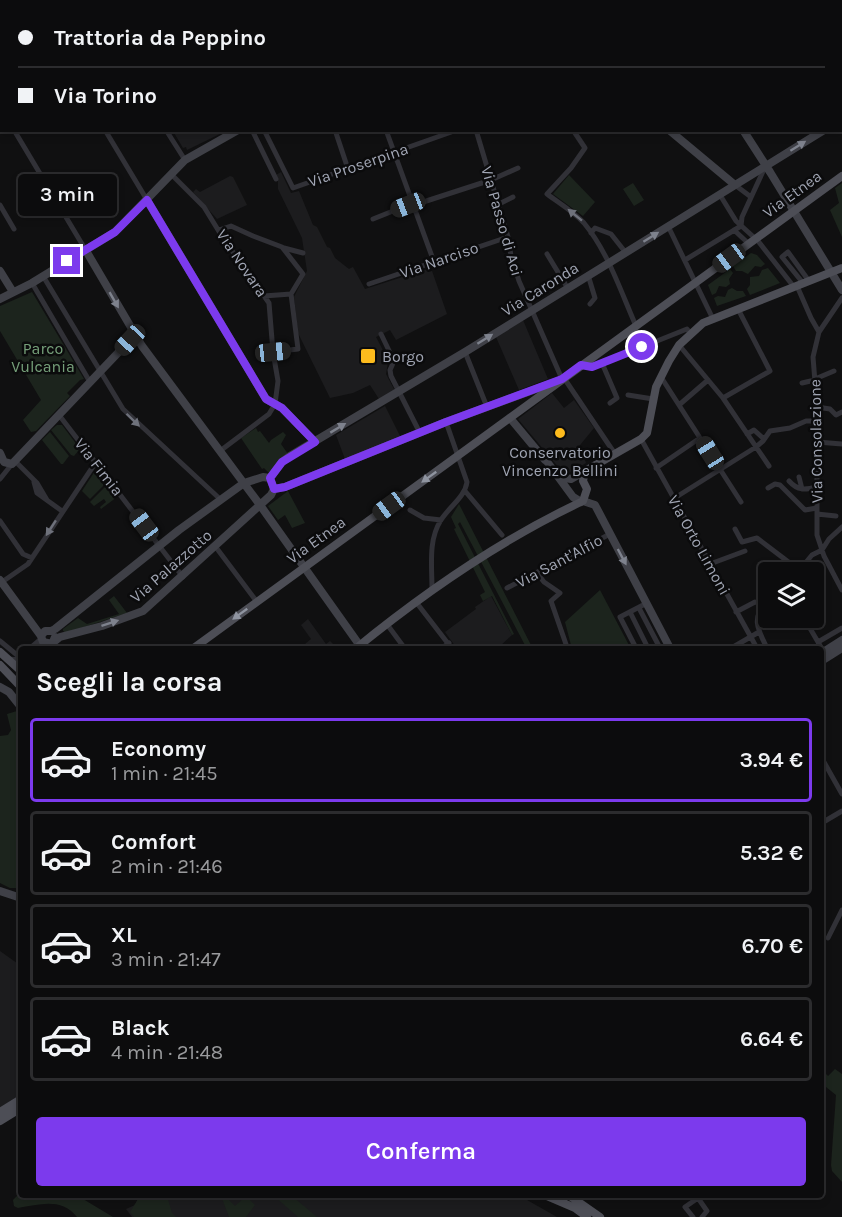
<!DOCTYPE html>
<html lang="it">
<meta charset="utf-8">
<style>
:root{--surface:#0c0c0d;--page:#1a1a1b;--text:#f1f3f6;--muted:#9a9b9d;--line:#2c2c2e;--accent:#7c3aed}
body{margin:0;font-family:Karla,sans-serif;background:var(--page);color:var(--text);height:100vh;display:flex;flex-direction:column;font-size:22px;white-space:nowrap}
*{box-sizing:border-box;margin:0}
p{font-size:20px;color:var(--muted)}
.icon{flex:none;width:33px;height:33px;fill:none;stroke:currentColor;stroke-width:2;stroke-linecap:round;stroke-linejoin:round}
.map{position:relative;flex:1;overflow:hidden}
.sheet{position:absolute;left:18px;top:646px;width:806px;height:552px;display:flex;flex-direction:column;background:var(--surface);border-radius:6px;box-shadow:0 3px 9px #0003,0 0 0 2px var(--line)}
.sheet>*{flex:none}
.top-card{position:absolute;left:0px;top:0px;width:843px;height:132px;box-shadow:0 3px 9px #0003,0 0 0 2px var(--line);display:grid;align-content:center;height:132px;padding:0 18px;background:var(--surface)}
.fabs{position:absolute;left:758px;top:562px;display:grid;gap:12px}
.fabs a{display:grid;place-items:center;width:66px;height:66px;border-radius:6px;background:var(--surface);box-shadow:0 3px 9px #0003,0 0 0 2px var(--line);font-size:30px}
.end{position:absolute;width:27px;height:27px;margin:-14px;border:8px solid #7c3aed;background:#fff;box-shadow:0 0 0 3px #fff}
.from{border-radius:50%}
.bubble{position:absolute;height:42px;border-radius:6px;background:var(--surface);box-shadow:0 3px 9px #0003,0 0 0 2px var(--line);font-size:20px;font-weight:600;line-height:42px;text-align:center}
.car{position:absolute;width:18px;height:36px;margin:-18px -9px;border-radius:8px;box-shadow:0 0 4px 2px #0007;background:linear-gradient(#222 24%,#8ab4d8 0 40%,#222 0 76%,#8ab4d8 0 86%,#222 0)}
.top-card b{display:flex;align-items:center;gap:21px;height:57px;font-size:22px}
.top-card b+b{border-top:2px solid var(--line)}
.top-card i{width:15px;height:15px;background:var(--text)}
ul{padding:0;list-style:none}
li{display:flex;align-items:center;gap:18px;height:84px;margin:0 12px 9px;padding:0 6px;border:3px solid var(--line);border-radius:6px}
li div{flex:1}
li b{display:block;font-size:22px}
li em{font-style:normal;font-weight:600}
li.active{border-color:var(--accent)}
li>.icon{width:54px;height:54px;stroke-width:1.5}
h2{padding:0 18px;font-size:27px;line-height:72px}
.cta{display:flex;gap:12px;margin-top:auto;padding:12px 18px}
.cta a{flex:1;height:69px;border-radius:6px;background:var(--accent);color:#fff;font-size:24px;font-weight:600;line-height:69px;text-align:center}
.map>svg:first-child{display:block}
.built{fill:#1c1c1e}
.green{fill:#1c241d}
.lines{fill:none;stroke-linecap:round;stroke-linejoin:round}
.street{stroke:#313137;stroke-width:5}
.secondary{stroke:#3f4047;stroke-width:8}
.primary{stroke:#4d4e56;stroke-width:8}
.oneway{fill:#7e828d}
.oneway2{fill:#6e717b}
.oneway3{fill:#8f94a0}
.route{stroke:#7c3aed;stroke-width:8}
.poi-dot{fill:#fdbb1d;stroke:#0b0b0c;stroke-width:2}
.labels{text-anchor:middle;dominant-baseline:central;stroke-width:5;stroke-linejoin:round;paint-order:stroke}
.street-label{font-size:16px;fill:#a0a5b3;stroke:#0b0b0c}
.park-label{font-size:16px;fill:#76a07a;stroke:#0b0b0c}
.poi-label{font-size:16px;fill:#a0a5b3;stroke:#0b0b0c;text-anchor:start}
</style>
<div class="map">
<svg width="842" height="1217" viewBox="0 0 842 1217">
<rect width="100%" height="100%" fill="#101011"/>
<!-- built -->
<path class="built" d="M173,131H226L187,150L186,147L183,148Z
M281,172L291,193L299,191L313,225L317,227L327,247L330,248L335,258L349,269L353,267L365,289L431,268L447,314L396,340L390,330L376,337L386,356L388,362L386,374L395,391L379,399L370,385L353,393L330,398L298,333L294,297L307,271L302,238L278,189V179L276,175Z
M230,176L233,177L247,205L217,219L193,192L196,189L200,192Z
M523,320L548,379L519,390L496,337Z
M552,393L564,408L574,400L594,428L576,450L583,455L586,463L565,475L518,419Z
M385,406L401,438L345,459L336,435Z
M491,596L512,635L497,649L458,650L445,632L476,609L475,607Z
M308,619L326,644L330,641L338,649H309L305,644L311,639L301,625Z
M0,951L21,966V1094L0,1108Z
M139,1196H520L557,1217H132L126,1209L135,1205Z"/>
<!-- green -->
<path class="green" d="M569,175L595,202L583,216L553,194Z
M633,183L644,200L634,206L623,189Z
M842,183V237L830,210L839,203L835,188Z
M751,253L757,255L765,264L761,267L755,266L748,274L742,271H736L733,266Z
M768,268L780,283L750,295L747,289L750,285V277L759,276L762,270Z
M730,269L733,273L729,279L730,284L726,287L719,286L716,293L712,295L708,285Z
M732,288L737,291H743L746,296L717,306L714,298L718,296L725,297L728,290Z
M32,292L84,379L80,380L67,393L70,396L36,431L31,432L23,420L41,400L0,331V306Z
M57,425H62L80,449L74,456L71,455L51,430Z
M256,428L258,432L260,431L269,443L271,440L283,432L286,435L281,444L288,454L281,458L269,473L264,468L262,469L241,438Z
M50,432L69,456L63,464H61L42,440Z
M95,471H97L106,483L90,499L82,491Z
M108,484L112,490L110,494L113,492L117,497L101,509L100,507L106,502L104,499L94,506L90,502Z
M288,491L305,523L292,528L285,515L278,520L268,506Z
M459,504L532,647L530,649H527L460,522L458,524L514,634L512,635L492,596L483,601L480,595L485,592L454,529L456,528L451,517Z
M600,590L631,649H572L565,622Z
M114,596L127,613L66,633L63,631V629L78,618L87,624L119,614L109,600Z
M17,711L21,717V888H10L0,883V736L8,735L11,730L7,714Z
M820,1068L828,1076L835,1069L842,1074V1182L832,1171L831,1165L836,1095L821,1083Z
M21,1192V1196H78L113,1217H77C61,1197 39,1205 18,1208L14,1206L13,1200Z
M140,1196H167L172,1213L176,1217H134L130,1212Z
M221,1196H225L235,1206L246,1196L255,1205L246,1217H229Z
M274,1196H292L317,1217H298Z"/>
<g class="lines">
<!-- street -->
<path class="street" d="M3,0L4,2
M58,0L59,2
M248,0L249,2
M605,0L606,2
M727,0V2
M771,2L773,0
M0,106L2,109
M842,119V120
M14,130L85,249
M105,130L147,200
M166,130L185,160
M252,130L276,179
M264,130L293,188L457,130
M335,130L348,169
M386,130L434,262
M476,130L508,237L511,256L519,281L562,379L566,381L615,454
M573,130L585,148L571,168L547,194C559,203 574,212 584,223C608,252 621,292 636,326
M171,174L204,207L223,238L269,303L273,352L278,381L275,404L269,414L220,451
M735,185L751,197
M720,195L736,221L758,241L794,287
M499,204L513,197
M0,205L14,229
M373,219L408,205H414L491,180L518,168
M668,226L713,319
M741,226L742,217L765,167
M219,230L231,226L253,236L282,247L303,274L291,294L264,296
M734,230L749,244
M591,233L595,228L611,234L626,253
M284,248L303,253
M547,254L567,287
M685,260L741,226
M588,275L595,298L590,304
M43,276L123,409L220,499
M32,283L90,382
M803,283L782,257L788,252L809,281
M369,284L508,237
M797,286L811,318L819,332L813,357L817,407V535L824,556L842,590
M819,332L842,298
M381,334L394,361L390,370L391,376L420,433
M679,345L723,398L769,466
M273,352L298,349L291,294
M465,352L487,407
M602,363L617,398L610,403
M582,366L592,367L687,329L691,334
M661,377L741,502
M815,379L834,371
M802,383L815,380
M628,395L653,399
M723,398L770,371L738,309
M679,405L708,380
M817,407L830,409L836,415L842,412
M59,415L183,577
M747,434L754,430L764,439
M641,439L758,650
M817,442L842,444
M15,461L37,483L47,500
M656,468L700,438
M799,477L802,489
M0,479L12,464
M789,481C798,491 805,490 817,487
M34,482L37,493L62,511
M768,488L775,484L780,485L805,510L817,508
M465,491L502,535
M673,499L756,447L763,441L770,431L790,428L806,421H816
M410,510L424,518L441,520
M817,514L836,516
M0,521L23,554L32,558
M735,529L742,542L757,538L799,570
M215,546L257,602
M710,564L745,551
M798,572L812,555L822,550L829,539L842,527
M537,573L544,582L560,593L551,601L568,650
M2,582L28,564L96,462
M507,588L610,534
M432,589C432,566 428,540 441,520C449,507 465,497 467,482L446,422
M768,600C750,618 758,630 768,650
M416,602L453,650
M639,608L661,650
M630,612L649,650
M736,612L755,602L763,605
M804,618L818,642
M386,623L406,650
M0,641L17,655H21
M28,650L41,639
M37,650L41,646L42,641
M439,650L449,643
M637,650L620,617L647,603
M728,650L759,632
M824,653L818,642L842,628
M8,659L21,660
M820,755L842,794
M820,824L842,811
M828,938L842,910
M693,1217L685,1207L698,1198L707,1211L702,1217"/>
<!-- secondary -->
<path class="secondary" d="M185,0L186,2
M517,0L519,2
M664,0L665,2
M803,0L804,2
M284,2L285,0
M381,2L382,0
M628,2L634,0
M669,130L735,185
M743,130L770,172L842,290
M147,200L266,399L282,408L315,442
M85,249L142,346L260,505L363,650
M0,271L13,292
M0,299L32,283L115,232L185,160L238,130
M510,418L545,460
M0,453L4,462L12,464L135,335
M548,463L573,497L581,502
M560,477L571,479L585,471
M270,478L282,462L290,456L465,352L824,130
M274,489L285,487L446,422L558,381
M583,501L595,505L671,650
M0,580L41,636L43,642L52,644L55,637
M41,636L45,631H51L55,629L179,530L244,483L263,477L270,478L274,489L271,495L143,611L102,626L60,637L55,641
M820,654L842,640
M820,662L842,648
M0,687L9,692L21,707
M0,891L21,898"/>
<!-- primary -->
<path class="primary" d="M78,2L81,0
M102,2L104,0
M0,48L2,47
M0,61L2,60
M191,650L842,176
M354,650C425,592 500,540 583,501L587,489L583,481L585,471L641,439L647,433L656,387L669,361L679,345L703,323L842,268
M0,652L21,671
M0,665L21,687
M0,1112L21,1099
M0,1121L21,1108
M547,1196L575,1208L587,1217
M570,1196L600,1217"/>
</g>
<!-- one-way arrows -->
<defs><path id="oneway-solid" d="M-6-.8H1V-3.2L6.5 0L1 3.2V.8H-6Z" transform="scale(1.5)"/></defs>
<g class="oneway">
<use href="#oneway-solid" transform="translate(798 146) rotate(-32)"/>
<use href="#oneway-solid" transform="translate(651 237) rotate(-32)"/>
<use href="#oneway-solid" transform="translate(114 300) rotate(60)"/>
<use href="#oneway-solid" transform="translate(485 339) rotate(-32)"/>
<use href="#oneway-solid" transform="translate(338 428) rotate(-31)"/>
<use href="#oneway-solid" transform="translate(622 557) rotate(62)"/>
<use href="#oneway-solid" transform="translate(110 623) rotate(-18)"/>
</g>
<g class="oneway2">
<use href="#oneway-solid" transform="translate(575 215) rotate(-141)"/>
<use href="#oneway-solid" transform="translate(133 420) rotate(44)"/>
<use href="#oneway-solid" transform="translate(51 528) rotate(123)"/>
</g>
<g class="oneway3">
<use href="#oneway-solid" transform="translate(429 477) rotate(144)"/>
<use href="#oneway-solid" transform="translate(240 614) rotate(144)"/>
</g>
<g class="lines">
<!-- route -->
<path class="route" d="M67,261L115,232L147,200L266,399L282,408L315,442L282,462L270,478L274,489L285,487L446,422L562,379L581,365L592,367L642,347"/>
</g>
<!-- markers -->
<g class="poi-dot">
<rect x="360" y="348" width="16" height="16" rx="3"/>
<circle cx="560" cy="433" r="6"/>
</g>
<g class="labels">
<!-- street labels -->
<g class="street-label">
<text transform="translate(358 165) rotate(-19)">Via Proserpina</text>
<text transform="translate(792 194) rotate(-36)">Via Etnea</text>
<text transform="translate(502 221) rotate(74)">Via Passo di Aci</text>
<text transform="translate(439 260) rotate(-19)">Via Narciso</text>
<text transform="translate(242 263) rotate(56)">Via Novara</text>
<text transform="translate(540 289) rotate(-32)">Via Caronda</text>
<text transform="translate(816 441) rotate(-91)">Via Consolazione</text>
<text transform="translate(99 467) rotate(52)">Via Fimia</text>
<text transform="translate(316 540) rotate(-36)">Via Etnea</text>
<text transform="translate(699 545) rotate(61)">Via Orto Limoni</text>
<text transform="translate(559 561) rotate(-28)">Via Sant'Alfio</text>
<text transform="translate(171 566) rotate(-41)">Via Palazzotto</text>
</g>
<!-- park labels -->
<g class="park-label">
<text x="43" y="348">Parco<tspan x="43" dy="18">Vulcania</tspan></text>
</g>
<!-- poi labels -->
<g class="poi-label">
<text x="382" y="356">Borgo</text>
<text x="560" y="452" text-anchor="middle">Conservatorio<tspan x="560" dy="18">Vincenzo Bellini</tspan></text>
</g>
</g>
</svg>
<div class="fabs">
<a><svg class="icon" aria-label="layers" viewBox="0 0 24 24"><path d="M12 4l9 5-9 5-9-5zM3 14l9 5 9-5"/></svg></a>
</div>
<i class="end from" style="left:642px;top:347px"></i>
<i class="end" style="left:67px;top:261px"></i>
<div class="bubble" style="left:18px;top:174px;width:99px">3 min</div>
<i class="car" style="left:408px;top:205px;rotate:249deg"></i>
<i class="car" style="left:729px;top:258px;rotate:234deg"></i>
<i class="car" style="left:130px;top:340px;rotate:223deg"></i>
<i class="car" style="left:273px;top:352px;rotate:84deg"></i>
<i class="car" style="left:710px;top:453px;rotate:328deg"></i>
<i class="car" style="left:389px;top:506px;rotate:234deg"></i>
<i class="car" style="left:144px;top:525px;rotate:323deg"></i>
<div class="top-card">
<b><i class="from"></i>Trattoria da Peppino</b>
<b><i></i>Via Torino</b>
</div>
<section class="sheet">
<h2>Scegli la corsa</h2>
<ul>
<li class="active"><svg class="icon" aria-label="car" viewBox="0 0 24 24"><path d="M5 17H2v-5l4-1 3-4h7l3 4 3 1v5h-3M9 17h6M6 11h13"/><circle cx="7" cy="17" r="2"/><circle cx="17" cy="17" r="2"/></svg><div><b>Economy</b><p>1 min · 21:45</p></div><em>3.94 €</em></li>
<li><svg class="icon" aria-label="car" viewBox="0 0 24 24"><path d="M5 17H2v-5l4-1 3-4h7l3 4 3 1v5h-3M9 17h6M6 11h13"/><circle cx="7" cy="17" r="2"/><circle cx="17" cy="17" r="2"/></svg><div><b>Comfort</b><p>2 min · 21:46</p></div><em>5.32 €</em></li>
<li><svg class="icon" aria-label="car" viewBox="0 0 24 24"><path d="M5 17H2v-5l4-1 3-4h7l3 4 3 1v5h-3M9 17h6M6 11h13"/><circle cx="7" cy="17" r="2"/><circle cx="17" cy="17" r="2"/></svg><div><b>XL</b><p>3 min · 21:47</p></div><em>6.70 €</em></li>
<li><svg class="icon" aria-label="car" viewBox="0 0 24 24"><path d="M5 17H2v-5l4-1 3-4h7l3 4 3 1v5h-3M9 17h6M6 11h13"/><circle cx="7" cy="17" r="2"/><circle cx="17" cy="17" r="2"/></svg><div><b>Black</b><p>4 min · 21:48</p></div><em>6.64 €</em></li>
</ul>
<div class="cta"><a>Conferma</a></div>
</section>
</div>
